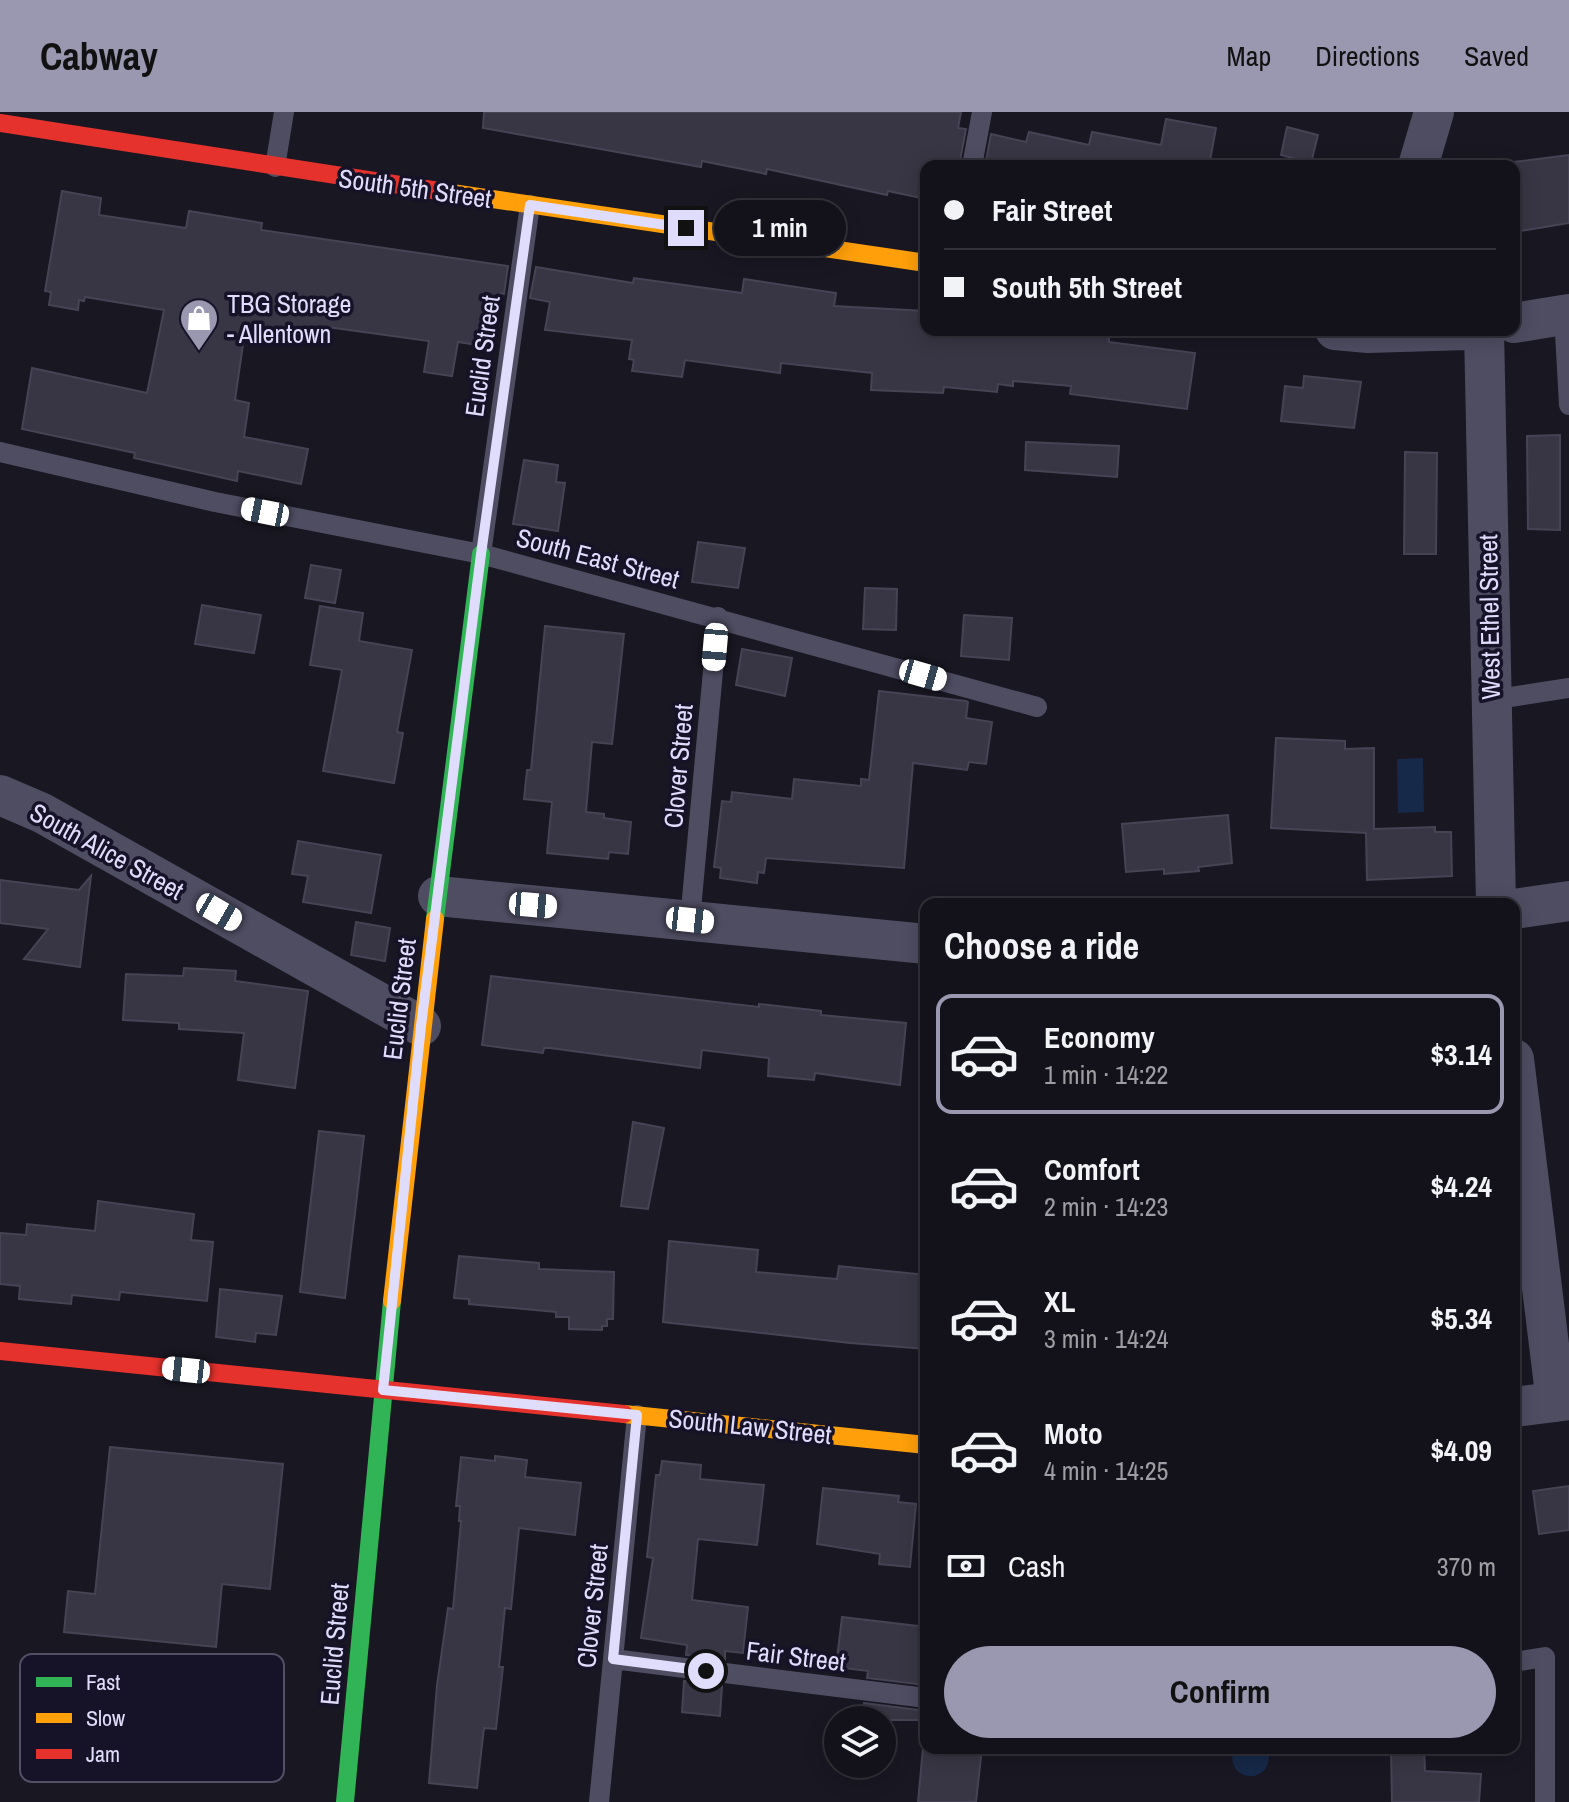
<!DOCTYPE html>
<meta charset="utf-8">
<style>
:root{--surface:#13111a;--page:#201f27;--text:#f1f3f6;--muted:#9d9da2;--line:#323139;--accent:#9a97b0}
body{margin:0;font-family:"Archivo Narrow",sans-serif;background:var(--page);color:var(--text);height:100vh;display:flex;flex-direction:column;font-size:30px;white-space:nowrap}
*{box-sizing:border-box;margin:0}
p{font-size:26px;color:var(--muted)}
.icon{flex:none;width:44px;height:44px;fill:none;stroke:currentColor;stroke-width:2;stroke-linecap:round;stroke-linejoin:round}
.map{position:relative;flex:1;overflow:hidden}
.drawer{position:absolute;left:920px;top:786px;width:600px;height:856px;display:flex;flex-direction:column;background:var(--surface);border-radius:16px;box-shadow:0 4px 20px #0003,0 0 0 2px var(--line)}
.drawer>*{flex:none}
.banner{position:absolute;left:920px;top:48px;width:600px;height:176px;border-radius:16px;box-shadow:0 4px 20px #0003,0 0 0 2px var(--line);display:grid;align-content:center;height:176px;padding:0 24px;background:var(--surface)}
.tools{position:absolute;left:824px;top:1594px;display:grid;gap:16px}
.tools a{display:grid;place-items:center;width:72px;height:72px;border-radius:50%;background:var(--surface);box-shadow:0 4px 20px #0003,0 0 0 2px var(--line);font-size:40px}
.end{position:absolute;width:36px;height:36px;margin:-18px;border:10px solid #e0dcfc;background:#111;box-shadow:0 0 0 4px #111}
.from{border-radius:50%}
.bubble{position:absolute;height:56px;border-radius:28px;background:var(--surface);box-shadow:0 4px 20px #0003,0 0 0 2px var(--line);font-size:26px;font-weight:700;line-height:56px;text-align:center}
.car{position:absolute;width:24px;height:48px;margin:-24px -12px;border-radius:10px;box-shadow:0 0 6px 2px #0007;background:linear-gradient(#fff 24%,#345 0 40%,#fff 0 76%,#345 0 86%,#fff 0)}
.banner b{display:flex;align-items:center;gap:28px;height:76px;font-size:30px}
.banner b+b{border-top:2px solid var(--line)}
.banner i{width:20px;height:20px;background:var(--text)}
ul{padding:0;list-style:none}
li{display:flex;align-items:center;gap:24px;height:120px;margin:0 16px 12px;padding:0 8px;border:4px solid transparent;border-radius:16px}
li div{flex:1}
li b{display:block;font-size:30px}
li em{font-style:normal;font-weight:700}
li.active{border-color:var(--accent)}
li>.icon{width:72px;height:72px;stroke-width:1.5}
h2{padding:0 24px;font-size:36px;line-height:96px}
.pay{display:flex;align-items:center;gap:20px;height:88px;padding:0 24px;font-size:30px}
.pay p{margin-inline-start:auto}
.action{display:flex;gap:16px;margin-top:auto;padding:16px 24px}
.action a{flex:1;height:92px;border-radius:48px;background:var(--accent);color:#111;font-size:32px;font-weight:700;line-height:92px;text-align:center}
header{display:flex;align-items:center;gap:48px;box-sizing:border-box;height:112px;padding:0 40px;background:var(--accent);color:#111}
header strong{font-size:38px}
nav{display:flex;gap:44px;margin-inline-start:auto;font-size:28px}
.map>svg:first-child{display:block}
.water{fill:#162948}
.building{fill:#383644;stroke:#464355;stroke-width:2}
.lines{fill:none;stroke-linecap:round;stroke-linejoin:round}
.lane{stroke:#4f4d62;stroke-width:20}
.street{stroke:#4f4d62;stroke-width:40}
.fast{stroke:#30b455;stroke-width:18}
.slow{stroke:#ff9f0a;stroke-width:18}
.jam{stroke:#e5322d;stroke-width:18}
.route{stroke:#e0dcfc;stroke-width:10}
.labels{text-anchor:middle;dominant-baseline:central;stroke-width:7;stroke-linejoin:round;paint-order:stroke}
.street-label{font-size:26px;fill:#e0dcfc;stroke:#161227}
.poi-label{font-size:26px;fill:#e0dcfc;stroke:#161227;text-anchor:start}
.key{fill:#161227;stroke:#534f67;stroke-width:2}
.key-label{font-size:22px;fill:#e0dcfc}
</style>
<header>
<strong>Cabway</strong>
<nav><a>Map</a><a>Directions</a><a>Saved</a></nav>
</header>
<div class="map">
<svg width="1569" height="1690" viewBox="0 0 1569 1690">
<rect width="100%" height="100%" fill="#191722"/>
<!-- water -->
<path class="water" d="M1423,646L1424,700L1398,701L1397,647Z
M1234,1636H1268C1277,1675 1222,1672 1234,1636Z"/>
<!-- building -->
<path class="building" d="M484,0H961L958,16L966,17L959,54H926V87L888,79L887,83L767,57L766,62L702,49L701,55L483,16Z
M1166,7L1216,16L1209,54H985L991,22L1026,30L1029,20L1089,33L1092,20L1161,33Z
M1287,15L1318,23L1311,51L1281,43Z
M1569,43V111L1514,120V50Z
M62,79L101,86L99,103L186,116L189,99L262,111L261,118L508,154L504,182L501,181L491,235L458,230L452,264L424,260L429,229L327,215L325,229L245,218L235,288L249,291L244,325L308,337L301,372L238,359L237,369L134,346L135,341L22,317L32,256L147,281L164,198L85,185L84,189L79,188L78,198L49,193L51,180L45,179Z
M536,155L633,171L634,166L742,181L744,167L836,181L834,194L926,199V218H1080L1109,221V230L1195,241L1187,297L1070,282L1071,274L1013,269V274L998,272L997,280L944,275L943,281L871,278L872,261L781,251L780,261L685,248L682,265L632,259L634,248L629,247L632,228L545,218L550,190L530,186Z
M1304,264L1361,270L1354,316L1281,309L1285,274L1303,276Z
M1560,323V418L1528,417L1527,324Z
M1026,330L1119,334L1117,365L1025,358Z
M1405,340L1437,341L1436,442H1404Z
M524,348L558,353L556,370L565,371L558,419L513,412Z
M698,430L745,436L738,476L692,470Z
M311,453L341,458L335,491L305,486Z
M865,476L897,477L896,518L863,517Z
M202,493L261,503L254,541L195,532Z
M320,494L363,501L359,529L412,538L397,620L403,621L394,671L323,659L342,558L310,553Z
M964,503L1012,506L1009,548L961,544Z
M545,514L624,522L612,632L592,630L586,700L604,702V706L631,710L628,742L609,740L608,747L547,741L552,690L524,687L527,658H531Z
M742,537L792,546L785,584L736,573Z
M879,579L966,589L968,590L966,606L992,610L986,652L969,650L967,658L913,651L904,756L766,746L764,761L758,760L757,771L720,766L721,756L714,755L722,689L731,690L732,680L792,687L794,667L861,674V667L869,668Z
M1276,626L1345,629V637L1374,636V717L1435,715V720H1451L1452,764L1367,768L1366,721L1271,716Z
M1228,703L1232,751L1198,755L1199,759L1164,762V757L1126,760L1122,712Z
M298,729L381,743L371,801L303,790L308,764L292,762Z
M91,764L80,855L24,847L48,817L0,811V768L79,778Z
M356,810L390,816L385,849L351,843Z
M184,856L236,859L235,869L308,879L295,976L238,968L244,921L179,917V911L123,908L126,862L183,864Z
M491,864L759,895V892L821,899V903L906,911L900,973L815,961L814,968L768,964L769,946L702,938L700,956L550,936H544L543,941L482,933Z
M633,1010L664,1016L648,1097L621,1094Z
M319,1019L364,1024L345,1186L300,1180Z
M98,1089L194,1102L191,1128L213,1130L207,1189L120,1180L119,1188L72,1183L71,1192L19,1187L20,1174L0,1172V1121L26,1123L27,1112L95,1119Z
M669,1129L758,1138L756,1160L837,1167L839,1154L926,1163V1237L850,1231L663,1210Z
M459,1144L539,1151V1157L614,1160L613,1207H607V1214H602V1218L569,1217V1205H556V1200L469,1192V1187L454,1186Z
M220,1177L282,1184L276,1223L256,1221L255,1230L216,1225Z
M110,1335L283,1352L270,1477L222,1472L216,1535L64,1520L68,1479L95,1482Z
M495,1344L527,1348L525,1365L581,1371L575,1423L519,1416L511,1497L505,1496L499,1555H503L496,1617L484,1616L477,1676L429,1671L437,1573L448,1496L453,1497L461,1409H459L460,1394H456L461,1345L495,1349Z
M662,1349L701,1353L700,1367L764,1373L757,1433L698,1427L692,1488L748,1495L743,1541L725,1539V1548L686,1543L687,1533L641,1526L653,1446L647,1445L656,1363H660Z
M1569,1374V1418L1539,1422L1533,1379Z
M823,1376L899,1384L898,1390L916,1392L910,1455L879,1452L880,1442L817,1432Z
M842,1505L926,1515V1573L867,1566L868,1559L836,1555Z
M684,1569L722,1574L720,1604L682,1600Z
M864,1591L926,1599V1608H862Z
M923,1636H982L976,1690H918Z
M1391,1636H1424L1425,1659L1481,1662L1479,1690H1392Z"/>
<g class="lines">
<!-- lane -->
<path class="lane" d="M972,54L982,0
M275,55L284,0
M1564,203L1569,293
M0,340L215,390L481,442L1037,595
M481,442L530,93
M1491,588L1569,576
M690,808L718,505
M613,1547L926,1586
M1514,1550L1545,1545V1690
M599,1690L637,1303"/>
<!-- street -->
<path class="street" d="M1418,54L1434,0
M1514,211L1569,202
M1335,218L1368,221L1467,218
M1484,218L1496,792
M0,683L42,701L421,914
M438,784L926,832
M1514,797L1569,789
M1514,947L1556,1290
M1514,1295L1569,1288"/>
<!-- fast -->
<path class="fast" d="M435,807L481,442
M345,1690L392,1189"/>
<!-- slow -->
<path class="slow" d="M452,81L926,151
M392,1189L435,807
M624,1302L926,1333"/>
<!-- jam -->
<path class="jam" d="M0,11L452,81
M0,1239L624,1302"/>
</g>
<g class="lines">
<!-- route -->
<path class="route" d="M686,116L530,93L481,442L421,914L383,1278L637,1303L613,1547L706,1559"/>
</g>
<!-- icons -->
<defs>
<g id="shop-pin" transform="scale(2)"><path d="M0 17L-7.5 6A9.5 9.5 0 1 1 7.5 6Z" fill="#9a97b0" stroke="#161227"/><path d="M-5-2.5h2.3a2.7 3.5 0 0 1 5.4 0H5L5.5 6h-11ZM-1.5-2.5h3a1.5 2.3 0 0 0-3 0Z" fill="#fff"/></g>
</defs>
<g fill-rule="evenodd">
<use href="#shop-pin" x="199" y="206"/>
</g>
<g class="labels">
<!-- street labels -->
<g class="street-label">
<text transform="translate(415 76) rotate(8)">South 5th Street</text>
<text transform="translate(482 244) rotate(-82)">Euclid Street</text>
<text transform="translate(598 446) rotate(15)">South East Street</text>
<text transform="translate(1489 505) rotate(-91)">West Ethel Street</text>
<text transform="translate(678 654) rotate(-85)">Clover Street</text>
<text transform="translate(107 739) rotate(29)">South Alice Street</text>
<text transform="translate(399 887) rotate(-83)">Euclid Street</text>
<text transform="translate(750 1314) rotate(6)">South Law Street</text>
<text transform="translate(592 1494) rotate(-84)">Clover Street</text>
<text transform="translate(334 1532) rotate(-85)">Euclid Street</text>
<text transform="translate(796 1544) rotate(7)">Fair Street</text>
</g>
<!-- poi labels -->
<g class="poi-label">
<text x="227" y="191">TBG Storage<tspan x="227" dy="30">- Allentown</tspan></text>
</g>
</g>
<!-- legend -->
<rect x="20" y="1542" width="264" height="128" rx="12" class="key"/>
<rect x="36" y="1565" width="36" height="10" fill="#30b455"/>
<rect x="36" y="1601" width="36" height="10" fill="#ff9f0a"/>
<rect x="36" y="1637" width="36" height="10" fill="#e5322d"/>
<g class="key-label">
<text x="86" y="1578">Fast</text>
<text x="86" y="1614">Slow</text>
<text x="86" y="1650">Jam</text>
</g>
</svg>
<div class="tools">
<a><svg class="icon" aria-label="layers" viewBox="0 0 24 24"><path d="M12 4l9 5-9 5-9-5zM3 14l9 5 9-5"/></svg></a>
</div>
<i class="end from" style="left:706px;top:1559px"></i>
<i class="end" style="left:686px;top:116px"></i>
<div class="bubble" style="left:714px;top:88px;width:132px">1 min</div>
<i class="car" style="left:265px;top:400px;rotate:281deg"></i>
<i class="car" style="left:715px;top:535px;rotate:185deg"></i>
<i class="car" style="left:923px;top:563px;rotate:106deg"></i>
<i class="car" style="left:533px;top:793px;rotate:95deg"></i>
<i class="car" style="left:219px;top:800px;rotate:120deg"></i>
<i class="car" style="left:690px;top:808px;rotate:96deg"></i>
<i class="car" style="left:186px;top:1258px;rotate:276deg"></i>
<div class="banner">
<b><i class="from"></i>Fair Street</b>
<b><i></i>South 5th Street</b>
</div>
<section class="drawer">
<h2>Choose a ride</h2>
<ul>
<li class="active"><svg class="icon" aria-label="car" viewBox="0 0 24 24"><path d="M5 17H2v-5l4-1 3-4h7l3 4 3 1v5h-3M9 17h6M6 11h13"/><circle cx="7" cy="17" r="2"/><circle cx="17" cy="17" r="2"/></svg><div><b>Economy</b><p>1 min · 14:22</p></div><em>$3.14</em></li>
<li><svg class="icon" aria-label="car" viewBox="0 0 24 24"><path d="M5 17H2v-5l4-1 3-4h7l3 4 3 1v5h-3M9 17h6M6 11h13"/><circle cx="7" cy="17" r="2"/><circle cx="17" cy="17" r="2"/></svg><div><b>Comfort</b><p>2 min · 14:23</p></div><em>$4.24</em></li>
<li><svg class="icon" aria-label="car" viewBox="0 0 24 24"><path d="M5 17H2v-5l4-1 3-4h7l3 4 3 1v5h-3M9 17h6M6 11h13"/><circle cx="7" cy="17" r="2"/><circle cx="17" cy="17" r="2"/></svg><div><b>XL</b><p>3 min · 14:24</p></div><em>$5.34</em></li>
<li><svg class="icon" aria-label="car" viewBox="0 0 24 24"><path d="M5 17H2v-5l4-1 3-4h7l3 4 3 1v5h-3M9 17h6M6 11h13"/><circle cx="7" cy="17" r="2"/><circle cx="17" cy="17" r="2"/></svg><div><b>Moto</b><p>4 min · 14:25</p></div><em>$4.09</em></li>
</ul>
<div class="pay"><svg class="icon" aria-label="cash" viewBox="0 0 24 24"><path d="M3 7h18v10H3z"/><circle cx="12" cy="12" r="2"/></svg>Cash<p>370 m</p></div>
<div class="action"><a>Confirm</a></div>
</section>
</div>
